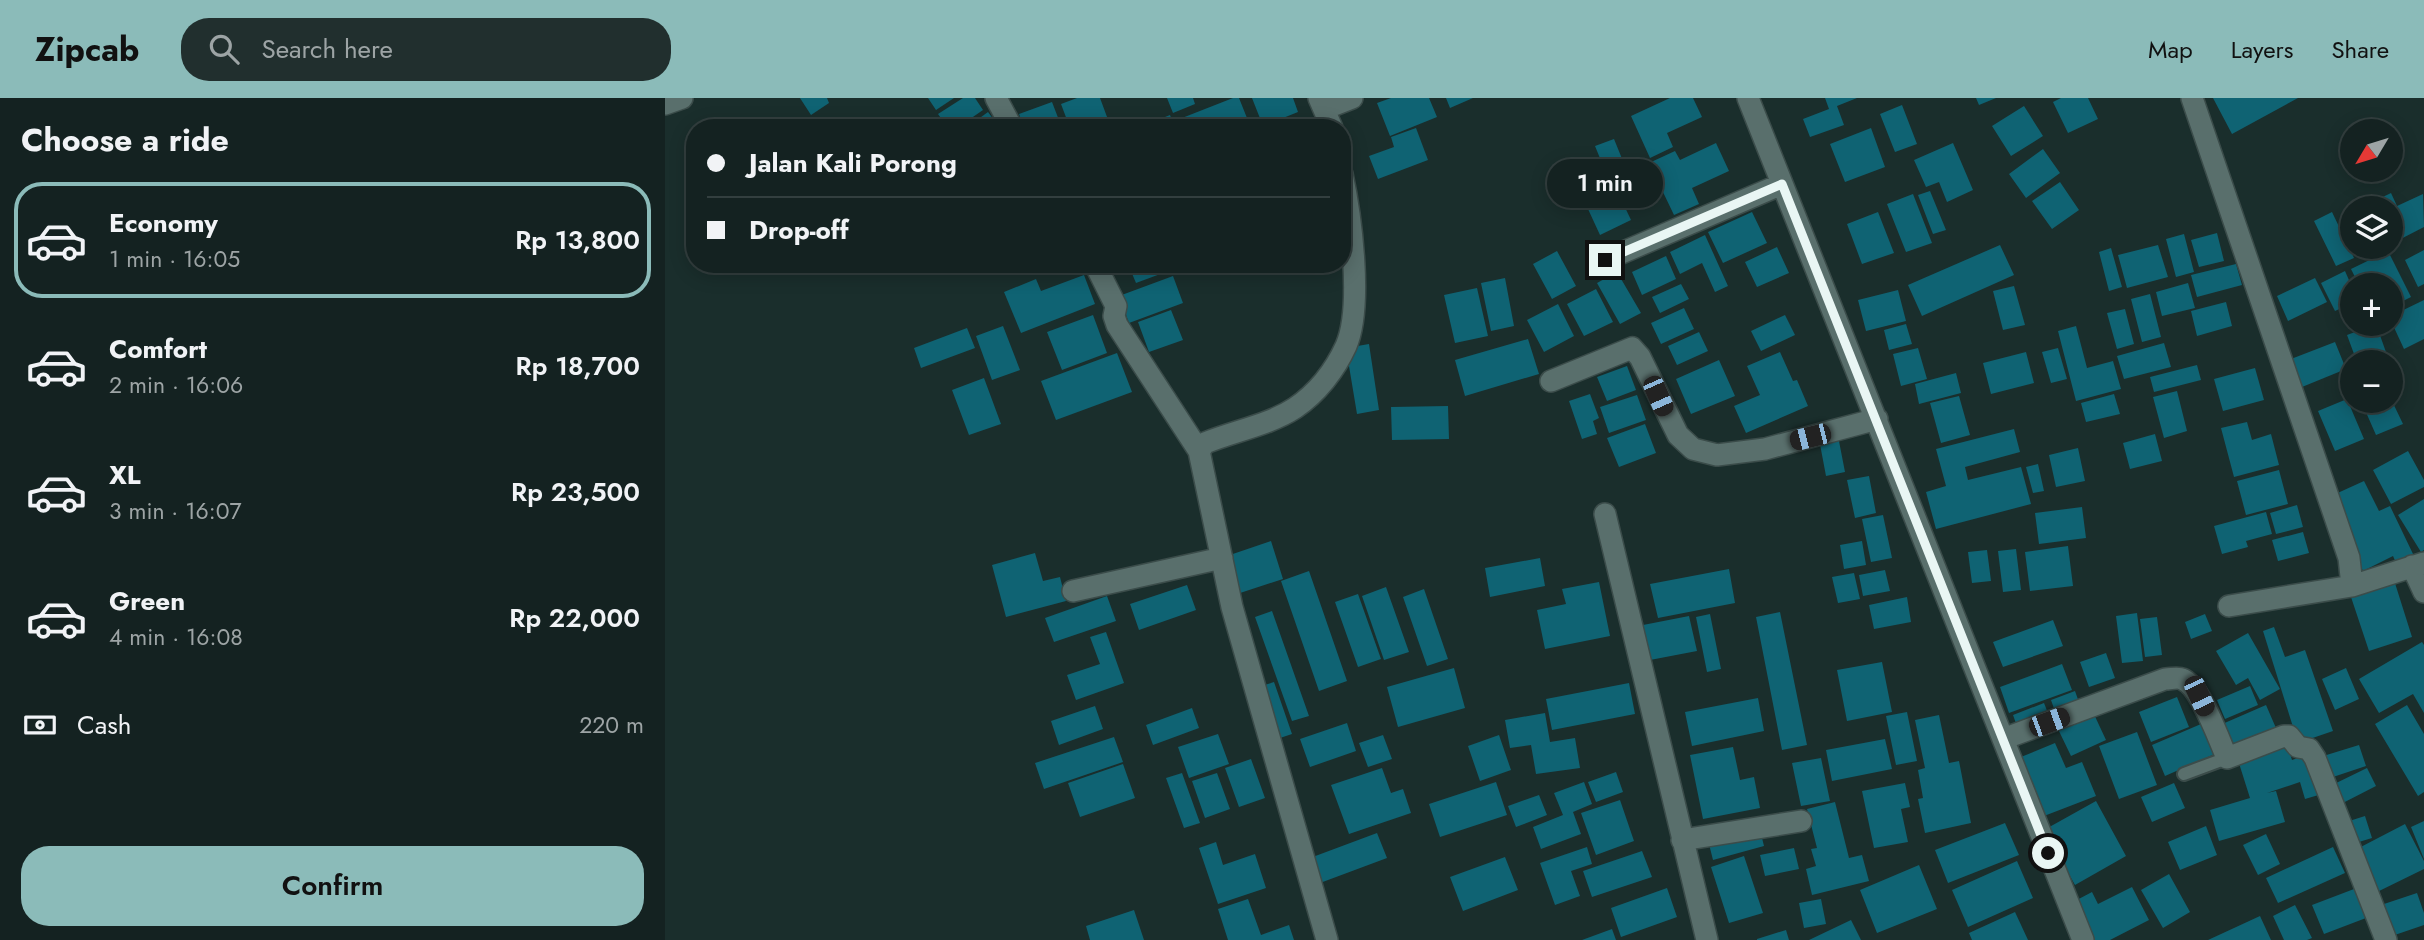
<!DOCTYPE html>
<meta charset="utf-8">
<style>
:root{--surface:#142221;--page:#212f2e;--text:#f1f3f6;--muted:#9da4a5;--line:#333f3f;--accent:#8bbbb9}
body{margin:0;font-family:Jost,sans-serif;background:var(--page);color:var(--text);height:100vh;display:flex;flex-direction:column;font-size:26px;white-space:nowrap}
*{box-sizing:border-box;margin:0}
p{font-size:23px;color:var(--muted)}
.icon{flex:none;width:38px;height:38px;fill:none;stroke:currentColor;stroke-width:2;stroke-linecap:round;stroke-linejoin:round}
.map{position:relative;flex:1;overflow:hidden}
.drawer{display:flex;flex-direction:column;background:var(--surface);width:665px}
.drawer>*{flex:none}
.banner{position:absolute;left:21px;top:21px;width:665px;height:154px;border-radius:28px;box-shadow:0 4px 18px #0003,0 0 0 2px var(--line);display:grid;align-content:center;height:154px;padding:0 21px;background:var(--surface)}
.needle{width:46px;rotate:232deg}
.fabs{position:absolute;left:1675px;top:21px;display:grid;gap:14px}
.fabs a{display:grid;place-items:center;width:63px;height:63px;border-radius:50%;background:var(--surface);box-shadow:0 4px 18px #0003,0 0 0 2px var(--line);font-size:35px}
.end{position:absolute;width:32px;height:32px;margin:-16px;border:9px solid #e9f6f4;background:#111;box-shadow:0 0 0 4px #111}
.from{border-radius:50%}
.bubble{position:absolute;height:49px;border-radius:24px;background:var(--surface);box-shadow:0 4px 18px #0003,0 0 0 2px var(--line);font-size:23px;font-weight:600;line-height:49px;text-align:center}
.car{position:absolute;width:21px;height:42px;margin:-21px -10px;border-radius:9px;box-shadow:0 0 5px 2px #0007;background:linear-gradient(#222 24%,#8ab4d8 0 40%,#222 0 76%,#8ab4d8 0 86%,#222 0)}
.banner b{display:flex;align-items:center;gap:24px;height:66px;font-size:26px}
.banner b+b{border-top:2px solid var(--line)}
.banner i{width:18px;height:18px;background:var(--text)}
ul{padding:0;list-style:none}
li{display:flex;align-items:center;gap:21px;height:116px;margin:0 14px 10px;padding:0 7px;border:4px solid transparent;border-radius:28px}
li div{flex:1}
li b{display:block;font-size:26px}
li em{font-style:normal;font-weight:600}
li.active{border-color:var(--accent)}
li>.icon{width:63px;height:63px;stroke-width:1.5}
h2{padding:0 21px;font-size:32px;line-height:84px}
.pay{display:flex;align-items:center;gap:18px;height:77px;padding:0 21px;font-size:26px}
.pay p{margin-inline-start:auto}
.primary-button{display:flex;gap:14px;margin-top:auto;padding:14px 21px}
.primary-button a{flex:1;height:80px;border-radius:28px;background:var(--accent);color:#111;font-size:28px;font-weight:600;line-height:80px;text-align:center}
header{display:flex;align-items:center;gap:42px;box-sizing:border-box;height:98px;padding:0 35px;background:var(--accent);color:#111}
header strong{font-size:33px}
nav{display:flex;gap:38px;margin-inline-start:auto;font-size:24px}
.search{width:490px;height:63px;background:var(--page);display:flex;align-items:center;gap:18px;box-sizing:border-box;padding:0 24px;border-radius:28px;color:var(--muted);font-size:26px}
main{display:flex;flex:1;min-height:0}
.map>svg:first-child{display:block}
.building{fill:#0f6373}
.lines{fill:none;stroke-linecap:round;stroke-linejoin:round}
.service-casing{stroke:#3b4c4a;stroke-width:16}
.minor-casing{stroke:#3b4c4a;stroke-width:24}
.service{stroke:#596f6c;stroke-width:12}
.minor{stroke:#596f6c;stroke-width:21}
.route{stroke:#e9f6f4;stroke-width:9}
</style>
<header>
<strong>Zipcab</strong>
<div class="search"><svg class="icon" aria-label="search" viewBox="0 0 24 24"><circle cx="10" cy="10" r="6"/><path d="M15 15l6 6"/></svg>Search here</div>
<nav><a>Map</a><a>Layers</a><a>Share</a></nav>
</header>
<main>
<section class="drawer">
<h2>Choose a ride</h2>
<ul>
<li class="active"><svg class="icon" aria-label="car" viewBox="0 0 24 24"><path d="M5 17H2v-5l4-1 3-4h7l3 4 3 1v5h-3M9 17h6M6 11h13"/><circle cx="7" cy="17" r="2"/><circle cx="17" cy="17" r="2"/></svg><div><b>Economy</b><p>1 min · 16:05</p></div><em>Rp 13,800</em></li>
<li><svg class="icon" aria-label="car" viewBox="0 0 24 24"><path d="M5 17H2v-5l4-1 3-4h7l3 4 3 1v5h-3M9 17h6M6 11h13"/><circle cx="7" cy="17" r="2"/><circle cx="17" cy="17" r="2"/></svg><div><b>Comfort</b><p>2 min · 16:06</p></div><em>Rp 18,700</em></li>
<li><svg class="icon" aria-label="car" viewBox="0 0 24 24"><path d="M5 17H2v-5l4-1 3-4h7l3 4 3 1v5h-3M9 17h6M6 11h13"/><circle cx="7" cy="17" r="2"/><circle cx="17" cy="17" r="2"/></svg><div><b>XL</b><p>3 min · 16:07</p></div><em>Rp 23,500</em></li>
<li><svg class="icon" aria-label="car" viewBox="0 0 24 24"><path d="M5 17H2v-5l4-1 3-4h7l3 4 3 1v5h-3M9 17h6M6 11h13"/><circle cx="7" cy="17" r="2"/><circle cx="17" cy="17" r="2"/></svg><div><b>Green</b><p>4 min · 16:08</p></div><em>Rp 22,000</em></li>
</ul>
<div class="pay"><svg class="icon" aria-label="cash" viewBox="0 0 24 24"><path d="M3 7h18v10H3z"/><circle cx="12" cy="12" r="2"/></svg>Cash<p>220 m</p></div>
<div class="primary-button"><a>Confirm</a></div>
</section>
<div class="map">
<svg width="1759" height="842" viewBox="0 0 1759 842">
<rect width="100%" height="100%" fill="#1a2e2c"/>
<!-- building -->
<path class="building" d="M135,0H162L164,5L146,17Z
M263,0H289L271,12Z
M298,0H310L318,12L292,30H283L273,16Z
M412,0H435L445,27L431,30L429,24L413,30H405L396,6Z
M502,0H528L530,6L508,15Z
M568,0H574L582,20L558,30H521L517,20Z
M587,0H628L633,14L598,28Z
M726,0H764L772,19L725,38L712,5Z
M781,0H808L785,10Z
M1005,0H1028L1037,19L1002,35L1008,49L985,60L966,18Z
M1160,0H1192L1172,8L1179,27L1145,39L1138,21L1164,11Z
M1311,0H1331L1314,7Z
M1396,0H1423L1433,21L1403,35L1388,4Z
M1548,0H1633L1567,36Z
M387,4L397,30H359L354,16Z
M1237,7L1252,46L1230,54L1215,16Z
M1359,8L1378,38L1346,58L1327,28Z
M323,14L335,30H301Z
M505,17L510,30H487L485,25Z
M751,30L763,62L713,81L704,58L729,49L726,39Z
M1206,30L1220,69L1180,84L1165,46Z
M949,41L962,73L943,80L930,48Z
M1051,45L1064,73L1027,90L1034,106L1009,117L984,65L1010,53L1015,62Z
M1288,45L1308,92L1282,104L1274,84L1261,89L1249,62Z
M1378,51L1395,75L1361,100L1344,76Z
M948,84L966,122L935,137L917,98Z
M1395,84L1414,112L1387,131L1367,103Z
M1265,93L1281,132L1268,136L1253,97Z
M1726,95L1732,108L1758,96L1759,129L1726,146V110H1695Z
M1248,96L1267,145L1241,154L1222,106Z
M1087,114L1102,145L1058,165L1043,134Z
M1213,114L1229,155L1197,166L1182,126Z
M1667,114L1689,160L1671,168L1649,123Z
M1552,135L1559,163L1534,169L1526,142Z
M1519,136L1529,174L1511,179L1501,141Z
M1040,137L1063,188L1050,194L1037,165L1015,176L1005,154Z
M1335,147L1349,177L1257,218L1243,187Z
M1493,147L1503,179L1462,190L1453,157Z
M1112,149L1124,175L1092,189L1080,164Z
M1446,150L1457,189L1444,193L1434,154Z
M1759,152V186L1753,189L1740,162Z
M892,153L911,188L887,201L868,166Z
M1723,153L1746,199L1726,209V187H1694L1686,171Z
M1001,158L1011,181L977,197L967,174Z
M331,166H350L334,173Z
M463,166H495L498,175L471,185Z
M1571,166L1577,187L1532,199L1526,177Z
M1680,173L1687,189V205L1670,213L1656,185Z
M952,174L976,215L955,226L932,185Z
M419,177L430,206L356,235L339,194L371,181L376,193Z
M508,178L518,205L464,225L454,198Z
M840,180L849,228L826,233L816,185Z
M1650,180L1662,204L1623,223L1612,198Z
M1523,185L1530,210L1497,218L1491,194Z
M1016,186L1024,201L995,215L987,199Z
M1349,188L1360,227L1338,232L1328,193Z
M812,190L823,238L790,245L779,197Z
M931,191L948,224L919,238L902,206Z
M1233,192L1241,223L1201,233L1193,202Z
M1485,196L1496,239L1477,244L1466,201Z
M1759,202V241L1739,251L1726,223V218Z
M1561,204L1567,228L1532,238L1526,213Z
M893,206L909,238L879,254L862,222Z
M1019,210L1029,231L996,246L986,225Z
M1460,211L1469,246L1452,251L1442,215Z
M506,212L518,242L484,254L473,224Z
M428,217L442,255L397,272L382,234Z
M1120,217L1130,237L1096,253L1086,233Z
M1241,226L1247,246L1224,252L1219,232Z
M1711,226L1722,257L1703,264H1692L1682,237Z
M338,228L355,272L327,282L311,238Z
M1411,228L1422,270L1448,263L1456,291L1411,303L1393,233Z
M302,230L310,250L256,270L249,250Z
M1034,234L1043,253L1012,267L1003,248Z
M863,241L874,276L800,298L790,262Z
M1670,244L1681,271L1637,289L1626,261Z
M1499,245L1506,269L1459,281L1452,258Z
M704,246L714,312L692,316L681,250Z
M1253,250L1262,281L1236,288L1228,256Z
M1393,250L1402,281L1386,285L1377,254Z
M1115,254L1128,283L1132,282L1143,308L1081,335L1069,308L1095,297L1082,268Z
M1361,254L1369,285L1326,296L1318,265Z
M452,255L467,294L391,322L376,283Z
M1054,262L1070,298L1026,316L1011,281Z
M1532,267L1536,282L1489,294L1485,279Z
M962,268L971,292L942,303L932,279Z
M1590,270L1599,302L1558,313L1549,281Z
M1291,275L1296,295L1254,306L1250,286Z
M319,280L336,326L304,337L287,292Z
M1512,293L1522,333L1499,340L1488,299Z
M925,296L934,320L928,323L932,336L917,341L904,303Z
M1449,296L1455,316L1421,324L1416,305Z
M972,297L981,322L944,335L935,309Z
M1294,298L1305,337L1276,345L1265,305Z
M1682,301L1699,341L1670,353L1653,313Z
M1696,303H1727L1738,326L1711,337Z
M783,308L784,341L727,342L726,309Z
M1582,324L1587,342L1606,336L1614,367L1569,379L1556,330Z
M980,326L991,355L954,369L942,340Z
M1349,331L1355,354L1300,369L1303,382L1356,369L1366,406L1271,431L1261,394L1281,388L1271,351Z
M1490,336L1497,363L1465,371L1458,345Z
M1173,338L1180,374L1161,378L1154,341Z
M1413,350L1420,383L1391,389L1384,357Z
M1743,353L1759,382V389L1726,406L1708,372Z
M1373,366L1379,393L1368,395L1361,369Z
M1614,372L1623,406L1581,417L1572,383Z
M1204,378L1211,415L1190,420L1182,382Z
M1699,383L1714,413L1725,408L1749,458L1732,467L1728,458L1698,473L1678,433L1666,398Z
M1759,401V452L1756,454L1733,417Z
M1632,407L1638,429L1611,436L1605,415Z
M1417,409L1421,440L1374,446L1370,415Z
M1601,414L1607,436L1581,443L1583,449L1557,456L1549,428Z
M1218,417L1227,460L1206,464L1197,421Z
M1638,434L1644,455L1613,463L1607,442Z
M606,443L618,481L572,496L559,459Z
M1197,443L1201,467L1179,471L1175,447Z
M1403,448L1408,488L1365,493L1360,454Z
M1351,451L1356,492L1338,494L1333,453Z
M1322,452L1326,483L1307,485L1303,454Z
M370,455L378,483L395,479L401,503L341,519L327,467Z
M875,460L880,488L825,499L820,470Z
M1064,471L1070,505L993,520L985,486Z
M1220,472L1225,493L1198,498L1194,477Z
M644,473L682,583L654,593L616,483Z
M1189,475L1195,501L1173,505L1167,479Z
M1729,482L1747,539L1704,553L1685,496Z
M934,484L945,538L880,551L872,512L901,506L897,491Z
M522,487L531,512L474,532L465,506Z
M721,489L744,554L719,562L697,498Z
M759,491L783,561L762,568L738,499Z
M693,496L716,561L693,569L670,504Z
M442,498L451,523L389,544L380,520Z
M1242,499L1246,524L1209,531L1204,507Z
M607,513L644,618L627,623L590,519Z
M1115,514L1142,647L1117,652L1091,519Z
M1472,515L1478,563L1457,565L1451,518Z
M1045,516L1056,571L1042,574L1031,519Z
M1540,516L1547,533L1526,541L1520,524Z
M1024,518L1032,553L985,562L978,527Z
M1492,519L1497,557L1480,559L1475,521Z
M1388,522L1398,548L1338,569L1328,544Z
M1609,529L1620,559L1640,552L1668,633L1633,645L1598,533Z
M441,534L459,585L411,602L402,577L435,566L425,539Z
M1583,535L1615,591L1595,602L1583,580L1571,587L1551,553Z
M1757,544L1759,547V615L1748,596L1714,615L1694,581Z
M1441,555L1450,580L1424,589L1415,564Z
M1217,564L1227,614L1182,623L1172,572Z
M1397,566L1407,592L1344,615L1335,589Z
M789,570L800,610L733,629L722,589Z
M1681,570L1694,601L1670,612L1657,581Z
M609,584L627,636L612,641L593,589Z
M964,585L970,616L887,632L881,601Z
M1585,588L1593,607L1560,621L1552,602Z
M1410,593L1416,610L1392,619L1386,602Z
M1512,599L1524,629L1486,644L1474,614Z
M1093,600L1099,633L1027,648L1020,614Z
M1379,605L1385,620L1353,631L1348,617Z
M1601,607L1614,637L1567,656L1555,627Z
M1742,607L1759,636V694L1753,698L1710,626Z
M430,608L438,631L394,647L386,623Z
M527,610L534,630L488,647L481,627Z
M1427,612L1441,642L1406,658L1392,629Z
M1242,614L1252,663L1231,667L1221,618Z
M880,615L885,644L910,640L915,670L871,676L866,647L845,650L840,622Z
M1274,617L1284,665L1294,663L1306,725L1260,735L1253,701L1258,700L1253,672L1260,670L1250,622Z
M682,625L691,653L645,669L635,641Z
M1536,626L1550,656L1500,678L1487,647Z
M1472,634L1492,687L1454,701L1434,648Z
M553,636L564,666L524,680L513,649Z
M718,637L727,661L703,669L694,645Z
M834,637L846,672L815,683L803,648Z
M449,639L458,664L379,691L370,665Z
M1220,641L1227,671L1167,683L1161,652Z
M1621,643L1627,662L1644,656L1657,696L1640,701L1635,684L1602,695L1611,693L1620,724L1554,743L1545,712L1585,700L1572,659Z
M1390,645L1401,670L1417,664L1431,698L1379,718L1356,659Z
M1694,647L1701,668L1662,681L1655,659Z
M1068,649L1075,682L1089,679L1095,710L1038,721L1025,657Z
M1156,660L1165,703L1136,708L1127,665Z
M586,661L600,700L574,709L560,670Z
M458,666L470,700L415,719L403,685Z
M717,670L726,695L738,691L746,715L684,736L666,687Z
M1702,670L1711,688L1672,708L1663,689Z
M951,674L958,694L931,704L923,684Z
M517,675L535,725L519,730L501,680Z
M552,675L565,711L540,720L527,683Z
M831,684L842,717L775,739L764,706Z
M919,684L927,706L908,714L916,736L876,751L868,729L898,717L889,695Z
M1240,685L1245,709L1236,711L1243,744L1209,750L1197,693Z
M1509,685L1520,710L1487,724L1476,699Z
M874,697L882,717L851,729L843,708Z
M955,702L969,743L931,757L916,715Z
M1431,703L1461,758L1410,787L1379,732Z
M1170,704L1184,760L1197,757L1204,783L1147,797L1141,771L1151,768L1146,751L1152,750L1142,711Z
M1700,718L1707,740L1684,747L1678,725Z
M1759,723V761L1746,729Z
M1340,725L1354,757L1283,785L1270,752Z
M1740,726L1759,763V771L1710,795L1688,753Z
M1541,728L1552,757L1515,772L1503,744Z
M1095,732L1099,748L1048,762L1044,746Z
M712,735L722,760L655,785L645,760Z
M1601,736L1615,766L1593,777L1578,747Z
M551,744L558,767L590,756L601,790L553,806L534,750Z
M922,749L927,766L906,773L915,798L890,807L875,765Z
M1668,749L1680,775L1613,805L1601,780Z
M1129,750L1134,771L1100,778L1095,757Z
M977,753L987,779L927,799L918,773Z
M1079,758L1098,815L1064,825L1046,769Z
M840,759L853,792L798,813L785,779Z
M1352,763L1368,800L1303,829L1287,792Z
M1254,767L1272,811L1212,835L1195,792Z
M1504,776L1525,814L1498,830L1476,792Z
M1467,789L1484,822L1445,842H1428L1408,804L1427,794L1433,806Z
M1002,790L1012,819L956,839L946,810Z
M1689,791L1701,820L1659,836L1647,807Z
M1752,795L1759,815V827L1721,840L1710,809Z
M583,801L596,837L624,827L629,842H563L553,811Z
M1156,801L1161,826L1139,830L1134,805Z
M1630,807L1647,840L1642,842H1619L1608,818Z
M469,812L479,842H425L421,828Z
M1350,814L1363,842H1307L1304,835Z
M1595,818L1606,842H1543Z
M1186,822L1196,842H1144Z
M947,831L951,842H917Z
M1121,832L1124,842H1092V841Z"/>
<g class="lines">
<!-- service casing -->
<g class="service-casing">
<path id="service" d="M1519,676L1562,660"/>
</g>
<!-- minor casing -->
<g class="minor-casing">
<path id="minor" d="M331,0L347,30
M654,0L667,30
M1083,0L1418,842
M1527,0L1684,460L1687,488
M0,6L17,0
M659,11L687,0
M940,162L1117,86
M430,166L451,208L449,218L452,227L534,353L567,509L662,842
M886,283L967,250L975,259L1013,337L1028,351L1052,357L1100,351L1212,321
M534,353L540,345C569,333 604,327 630,310C652,295 670,272 681,248C698,209 686,118 677,76
M940,416L1042,842
M1747,468L1759,494
M408,493L557,460
M1564,508L1687,488L1759,465
M1338,641L1500,581C1506,581 1513,579 1517,581C1535,587 1554,642 1562,660L1619,638H1624L1633,649L1644,651L1650,660L1721,842
M1017,742L1136,723"/>
</g>
<!-- service -->
<use href="#service" class="service"/>
<!-- minor -->
<use href="#minor" class="minor"/>
</g>
<g class="lines">
<!-- route -->
<path class="route" d="M940,162L1117,86L1383,755"/>
</g>
</svg>
<div class="fabs">
<a><svg class="needle" viewBox="-14 -14 28 28"><path d="M0-13l5 13h-10z" fill="#e53935"/><path d="M0 13l5-13h-10z" fill="#9da4a5"/></svg></a>
<a><svg class="icon" aria-label="layers" viewBox="0 0 24 24"><path d="M12 4l9 5-9 5-9-5zM3 14l9 5 9-5"/></svg></a>
<a>+</a>
<a>−</a>
</div>
<i class="end from" style="left:1383px;top:755px"></i>
<i class="end" style="left:940px;top:162px"></i>
<div class="bubble" style="left:882px;top:61px;width:116px">1 min</div>
<i class="car" style="left:993px;top:298px;rotate:156deg"></i>
<i class="car" style="left:1145px;top:339px;rotate:256deg"></i>
<i class="car" style="left:1534px;top:598px;rotate:155deg"></i>
<i class="car" style="left:1384px;top:624px;rotate:70deg"></i>
<div class="banner">
<b><i class="from"></i>Jalan Kali Porong</b>
<b><i></i>Drop-off</b>
</div>
</div>
</main>
